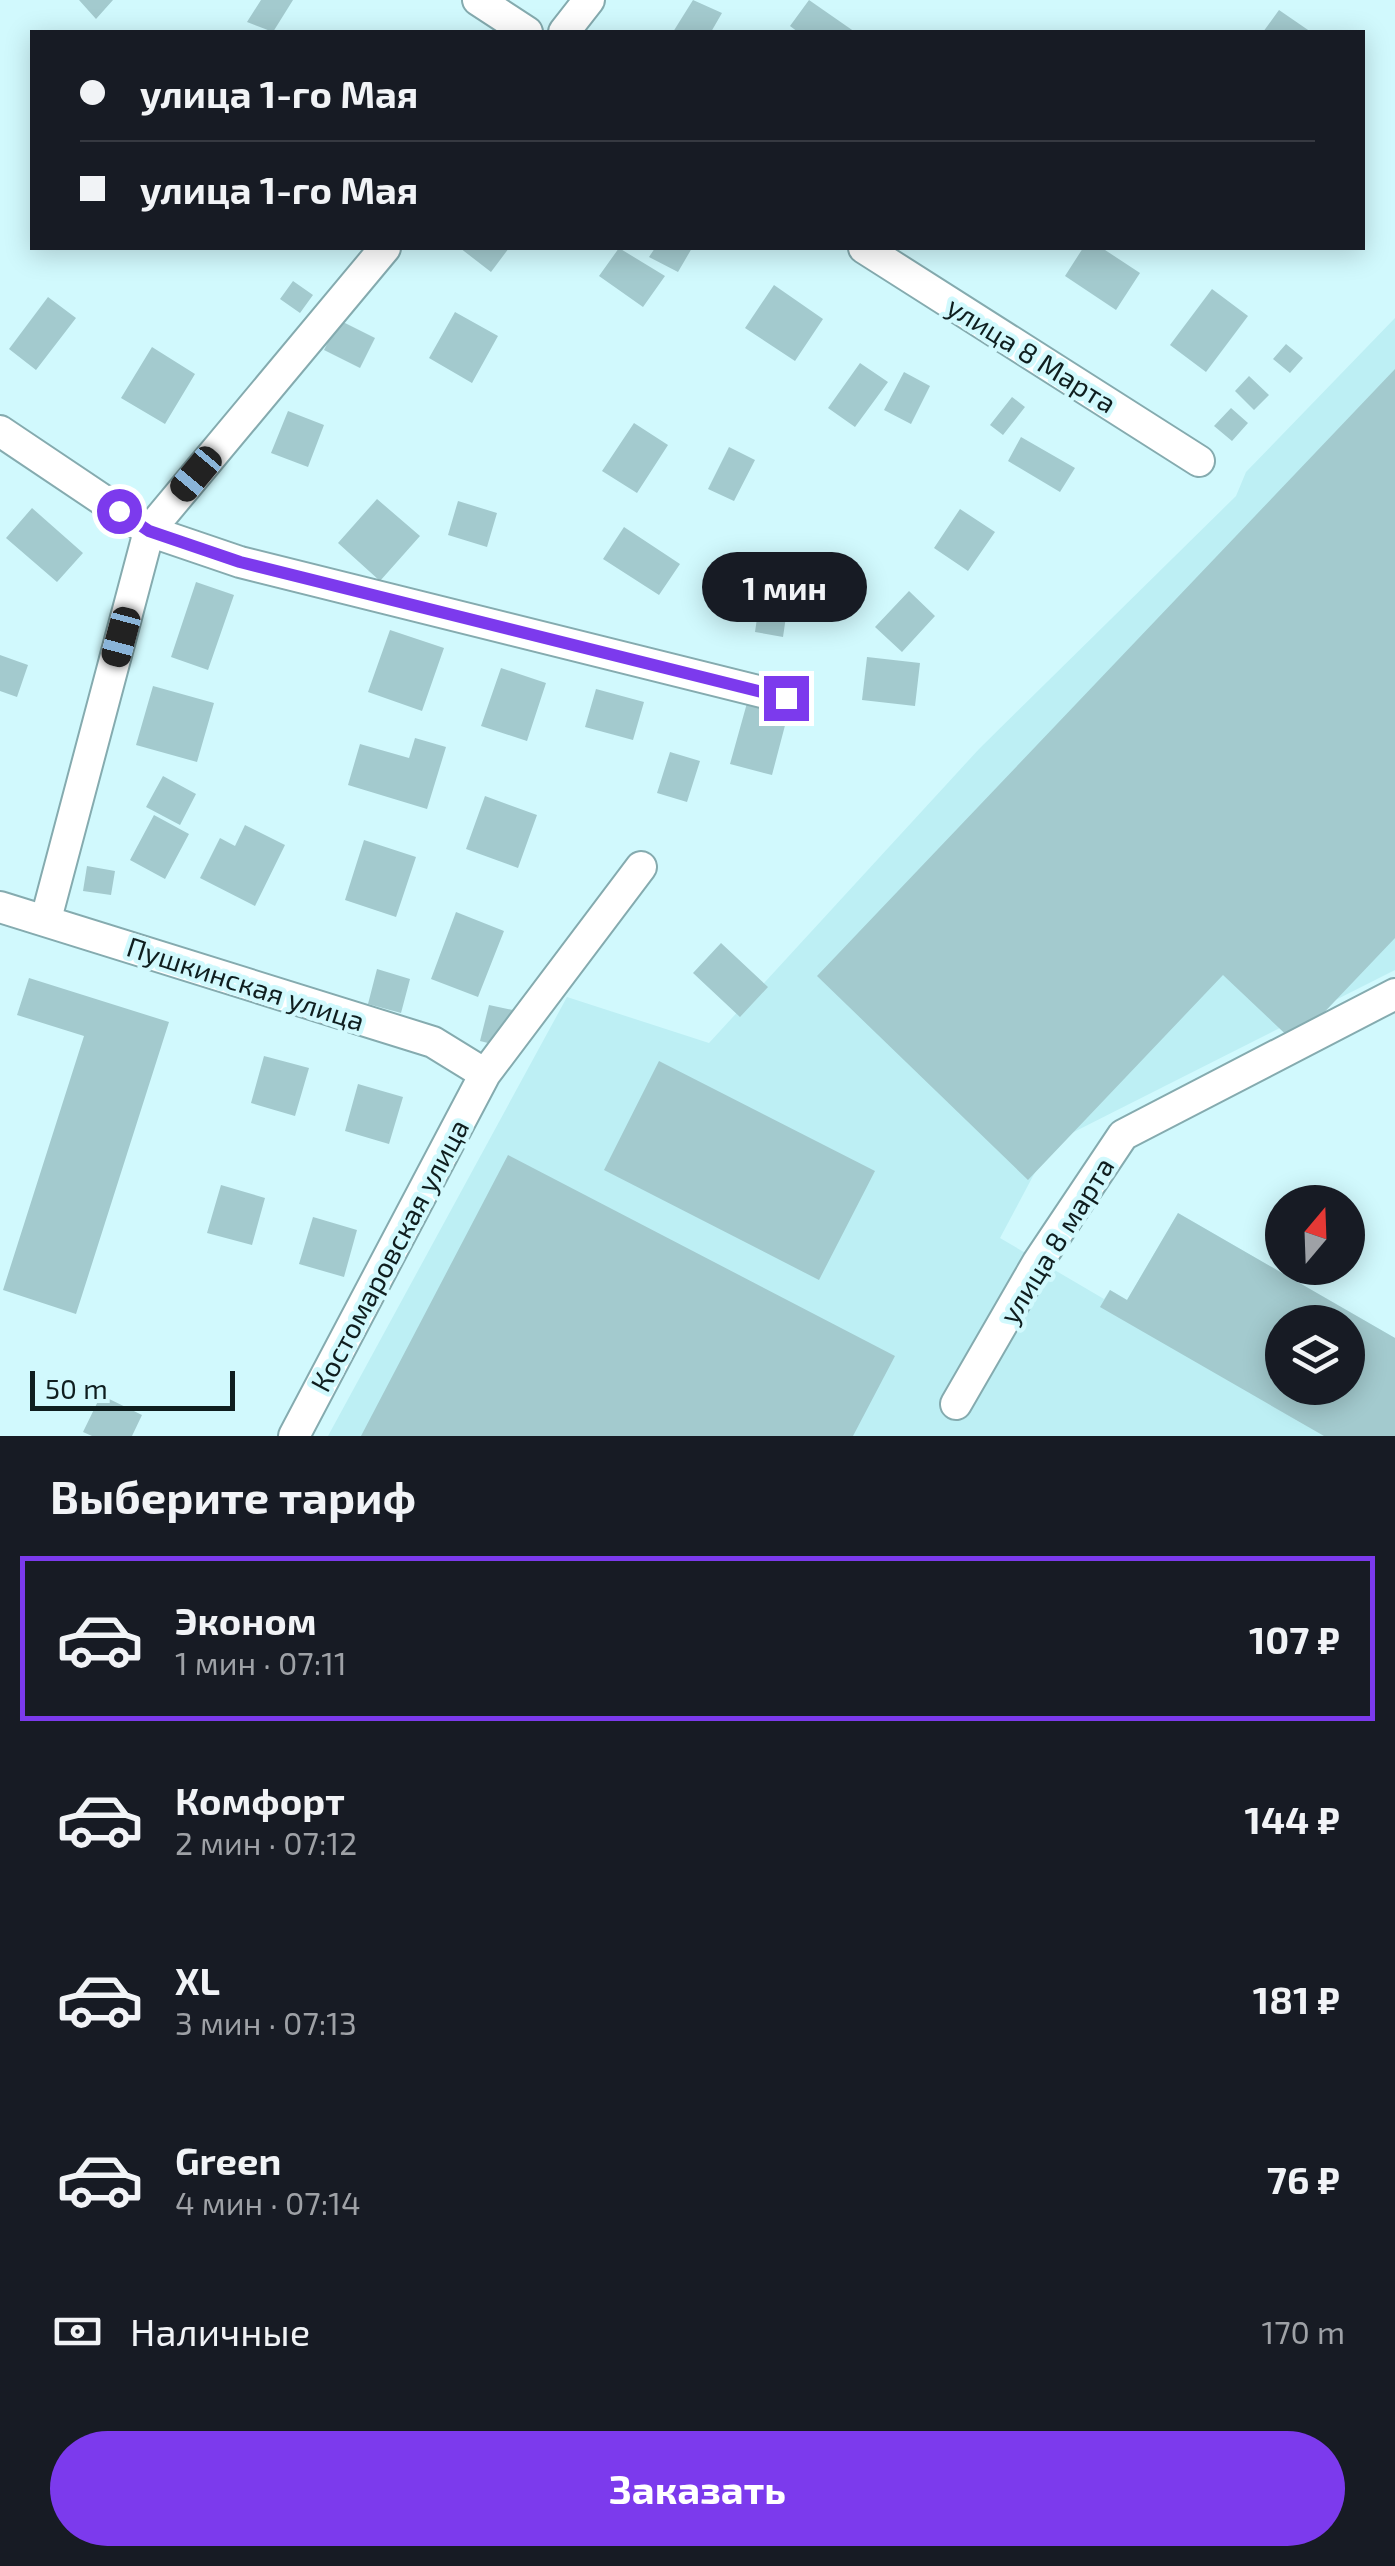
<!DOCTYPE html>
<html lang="ru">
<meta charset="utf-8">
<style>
:root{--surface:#171b24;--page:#20242c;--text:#f1f3f6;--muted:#9ea1a6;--line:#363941;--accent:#7c3aed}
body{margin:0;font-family:"Exo 2",sans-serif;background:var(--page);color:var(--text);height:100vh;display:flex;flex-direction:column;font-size:38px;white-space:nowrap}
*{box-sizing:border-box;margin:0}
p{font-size:32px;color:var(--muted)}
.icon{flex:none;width:55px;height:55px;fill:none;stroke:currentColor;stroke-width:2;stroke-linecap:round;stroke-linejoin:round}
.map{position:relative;height:1436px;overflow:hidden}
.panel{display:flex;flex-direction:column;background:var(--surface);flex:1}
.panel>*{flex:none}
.hud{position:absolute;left:30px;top:30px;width:1335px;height:220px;border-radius:0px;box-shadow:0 5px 25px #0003;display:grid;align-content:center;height:220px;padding:0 50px;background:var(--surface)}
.needle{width:65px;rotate:19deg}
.controls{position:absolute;left:1265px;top:1185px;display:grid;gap:20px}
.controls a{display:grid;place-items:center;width:100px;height:100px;border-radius:50%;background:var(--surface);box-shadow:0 5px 25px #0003;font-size:50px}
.scale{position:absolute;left:30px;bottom:25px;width:205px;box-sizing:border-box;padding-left:10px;border:5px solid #0f1e1f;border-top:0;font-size:28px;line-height:35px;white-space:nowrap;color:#0f1e1f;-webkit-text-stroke:8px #d1f9fd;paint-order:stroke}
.end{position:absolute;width:45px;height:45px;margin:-22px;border:12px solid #7c3aed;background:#fff;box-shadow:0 0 0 5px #fff}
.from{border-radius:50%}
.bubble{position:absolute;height:70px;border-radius:35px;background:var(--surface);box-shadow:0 5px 25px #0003;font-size:32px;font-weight:700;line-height:70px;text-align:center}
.car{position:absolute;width:30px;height:60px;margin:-30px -15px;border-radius:12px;box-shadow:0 0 8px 2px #0007;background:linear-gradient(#222 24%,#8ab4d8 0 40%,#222 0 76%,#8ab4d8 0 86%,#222 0)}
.hud b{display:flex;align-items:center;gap:35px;height:95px;font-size:38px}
.hud b+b{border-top:2px solid var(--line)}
.hud i{width:25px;height:25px;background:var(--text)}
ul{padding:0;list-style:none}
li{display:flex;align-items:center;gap:30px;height:165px;margin:0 20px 15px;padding:0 30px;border:5px solid transparent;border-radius:0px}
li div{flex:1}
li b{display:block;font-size:38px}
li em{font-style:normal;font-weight:700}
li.active{border-color:var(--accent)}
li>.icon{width:90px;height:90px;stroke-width:1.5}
h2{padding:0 50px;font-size:45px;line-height:120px}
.pay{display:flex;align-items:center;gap:25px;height:110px;padding:0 50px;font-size:38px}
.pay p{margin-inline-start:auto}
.button{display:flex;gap:20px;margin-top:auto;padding:20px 50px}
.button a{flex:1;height:115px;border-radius:60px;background:var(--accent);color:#fff;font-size:40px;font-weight:700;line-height:115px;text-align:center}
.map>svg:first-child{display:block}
.built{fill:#bdeff4;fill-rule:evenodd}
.building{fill:#a3cace;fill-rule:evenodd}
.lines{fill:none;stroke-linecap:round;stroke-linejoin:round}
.minor-casing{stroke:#85abaf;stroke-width:34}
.minor{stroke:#fff;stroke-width:30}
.route{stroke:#7c3aed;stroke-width:12}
.labels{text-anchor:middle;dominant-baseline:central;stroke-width:9;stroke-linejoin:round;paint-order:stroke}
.street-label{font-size:28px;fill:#0f1e1f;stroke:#d1f9fd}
</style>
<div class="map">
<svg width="1395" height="1436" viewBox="0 0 1395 1436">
<rect width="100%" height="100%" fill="#d1f9fd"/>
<!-- built -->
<path class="built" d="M1395,318V970L1050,1144L1000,1238L1104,1299L1110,1290L1127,1300L1178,1213L1395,1338V1436H328L567,997L709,1043L979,749L1236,496L1246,472ZM1282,1322H1348V1388H1282Z"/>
<!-- building -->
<path class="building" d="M79,0H113L96,19Z
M261,0H293L273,32L247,22Z
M693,0L722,13L711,32H673Z
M809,0L855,32H798L790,26Z
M1279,10L1311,32H1263Z
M460,248H509L491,272Z
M619,248L665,276L643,307L599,276Z
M655,248H692L678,272L649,257Z
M1083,248H1102L1140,273L1116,310L1065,276Z
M293,281L313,295L300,313L280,299Z
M774,285L823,319L795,361L745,328Z
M1212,289L1248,316L1206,372L1170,345Z
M48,297L76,318L36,370L9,349Z
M455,312L498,336L472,383L429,358Z
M339,320L375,338L360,368L324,350Z
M1286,344L1303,358L1290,373L1273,359Z
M152,347L195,374L165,424L121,398Z
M860,363L888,382L855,427L828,408Z
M1395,369V938L1295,1043L1223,975L1028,1180L817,976Z
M904,372L930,386L911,424L884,410Z
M1249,376L1269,395L1254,410L1235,391Z
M1012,397L1025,407L1003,435L990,425Z
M1231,408L1248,423L1232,441L1214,426Z
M288,411L324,425L308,467L271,453Z
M634,423L668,445L637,493L602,471Z
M1021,437L1075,468L1060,492L1008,461Z
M729,447L755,460L734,501L708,489Z
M377,499L420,536L380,581L338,543Z
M458,501L497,513L487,547L448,535Z
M32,508L83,553L57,582L6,538Z
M960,509L995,532L968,571L934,548Z
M624,527L680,564L659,595L603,559Z
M196,582L234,595L208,670L171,657Z
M762,584L790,589L783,637L755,632Z
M909,591L935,616L902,652L875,627Z
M390,630L444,648L422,711L368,692Z
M0,655L28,665L17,697L0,691Z
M867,657L920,663L915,706L862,700Z
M501,668L546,683L527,741L481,726Z
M153,686L214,703L197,762L136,745Z
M596,689L644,702L633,740L585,727Z
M747,703L788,714L772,775L730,764Z
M415,738L446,747L427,809L348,785L360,744L409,758Z
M670,752L700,761L687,802L657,793Z
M163,776L196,794L180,825L146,807Z
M485,796L537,815L518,868L466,849Z
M154,815L189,834L165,879L130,860Z
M245,825L285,845L255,906L200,878L220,838L235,846Z
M364,840L416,857L396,917L345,900Z
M87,866L115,871L111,895L83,891Z
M456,912L504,931L478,997L431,979Z
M721,943L768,987L740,1017L693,973Z
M377,969L410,979L401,1013L368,1004Z
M29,978L169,1022L76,1314L3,1290L84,1036L17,1015Z
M489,1005L513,1010L504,1047L480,1041Z
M264,1056L309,1068L295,1116L251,1103Z
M659,1061L875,1171L819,1280L604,1170Z
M358,1084L403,1097L389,1144L345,1131Z
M508,1155L895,1356L853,1436H361Z
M221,1185L265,1198L252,1245L207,1233Z
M1178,1213L1395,1338V1436H1324L1100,1307L1110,1290L1127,1300ZM1282,1322H1348V1388H1282Z
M313,1217L357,1230L344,1277L299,1264Z
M101,1395L142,1415L132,1436H92L83,1432Z"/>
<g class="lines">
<!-- minor casing -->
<g class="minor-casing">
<path id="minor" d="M478,0L527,32
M564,32L589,0
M864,248L1199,461
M0,431L149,531L240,562L786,698
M0,907L433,1042L485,1074
M46,919L149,531L385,248
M956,1404L1038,1262L1123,1135L1395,994
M294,1436L485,1074L641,867"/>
</g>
<!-- minor -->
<use href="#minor" class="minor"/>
</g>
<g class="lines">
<!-- route -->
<path class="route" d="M119,511L149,531L240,562L786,698"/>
</g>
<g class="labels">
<!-- street labels -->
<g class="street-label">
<text transform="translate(1032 354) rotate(32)">улица 8 Марта</text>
<text transform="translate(246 983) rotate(18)">Пушкинская улица</text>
<text transform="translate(1056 1240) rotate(-58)">улица 8 марта</text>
<text transform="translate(389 1255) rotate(-62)">Костомаровская улица</text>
</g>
</g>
</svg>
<div class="controls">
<a><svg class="needle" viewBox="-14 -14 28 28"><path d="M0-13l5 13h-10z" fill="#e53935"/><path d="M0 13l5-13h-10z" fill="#9ea1a6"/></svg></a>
<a><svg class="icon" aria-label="layers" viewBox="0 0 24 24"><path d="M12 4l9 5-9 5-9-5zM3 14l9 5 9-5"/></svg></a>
</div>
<div class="scale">50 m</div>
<i class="end from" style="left:119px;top:511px"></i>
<i class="end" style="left:786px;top:698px"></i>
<div class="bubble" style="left:702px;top:552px;width:165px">1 мин</div>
<i class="car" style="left:196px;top:474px;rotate:220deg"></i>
<i class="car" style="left:121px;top:637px;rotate:195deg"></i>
<div class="hud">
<b><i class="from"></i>улица 1-го Мая</b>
<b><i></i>улица 1-го Мая</b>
</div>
</div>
<section class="panel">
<h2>Выберите тариф</h2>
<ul>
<li class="active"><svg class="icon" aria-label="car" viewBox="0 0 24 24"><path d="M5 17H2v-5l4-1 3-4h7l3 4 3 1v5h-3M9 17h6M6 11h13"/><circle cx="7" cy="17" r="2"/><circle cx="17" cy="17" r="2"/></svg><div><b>Эконом</b><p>1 мин · 07:11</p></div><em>107 ₽</em></li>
<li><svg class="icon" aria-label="car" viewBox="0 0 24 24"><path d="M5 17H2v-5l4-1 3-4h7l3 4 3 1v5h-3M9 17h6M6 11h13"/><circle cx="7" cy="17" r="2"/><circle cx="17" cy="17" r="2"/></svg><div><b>Комфорт</b><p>2 мин · 07:12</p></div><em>144 ₽</em></li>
<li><svg class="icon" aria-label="car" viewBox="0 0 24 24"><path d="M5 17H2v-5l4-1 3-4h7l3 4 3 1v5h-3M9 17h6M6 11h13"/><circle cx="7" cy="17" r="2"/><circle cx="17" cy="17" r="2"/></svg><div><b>XL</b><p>3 мин · 07:13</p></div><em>181 ₽</em></li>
<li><svg class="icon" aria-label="car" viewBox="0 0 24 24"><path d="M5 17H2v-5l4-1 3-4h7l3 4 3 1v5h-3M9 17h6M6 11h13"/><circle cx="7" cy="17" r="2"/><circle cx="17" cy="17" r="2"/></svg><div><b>Green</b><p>4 мин · 07:14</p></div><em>76 ₽</em></li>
</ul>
<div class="pay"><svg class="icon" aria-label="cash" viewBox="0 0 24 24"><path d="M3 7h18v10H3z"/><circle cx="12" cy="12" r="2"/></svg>Наличные<p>170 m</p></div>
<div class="button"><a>Заказать</a></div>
</section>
